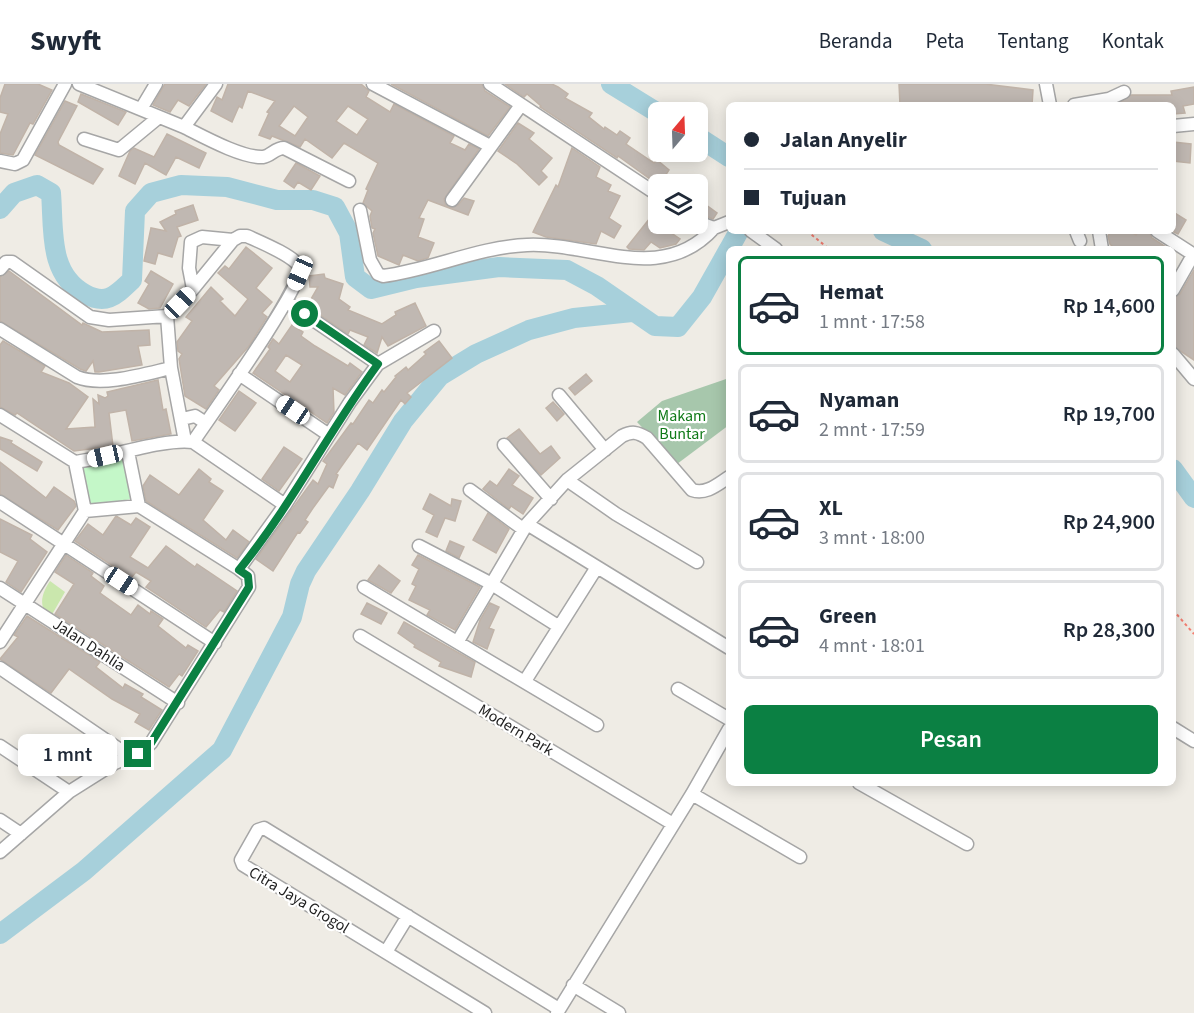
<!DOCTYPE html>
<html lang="id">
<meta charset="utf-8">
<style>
:root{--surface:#fff;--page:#f6f6f7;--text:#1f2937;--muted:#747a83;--line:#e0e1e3;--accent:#0b8043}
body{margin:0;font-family:"Source Sans 3",sans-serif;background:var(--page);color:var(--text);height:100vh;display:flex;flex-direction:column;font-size:22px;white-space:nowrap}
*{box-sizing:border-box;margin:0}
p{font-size:20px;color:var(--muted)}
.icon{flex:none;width:33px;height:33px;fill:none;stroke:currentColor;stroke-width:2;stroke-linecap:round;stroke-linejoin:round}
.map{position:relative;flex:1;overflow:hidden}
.side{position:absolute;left:726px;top:162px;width:450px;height:540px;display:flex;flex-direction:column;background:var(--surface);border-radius:9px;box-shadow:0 3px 15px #0003}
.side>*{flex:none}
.hud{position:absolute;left:726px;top:18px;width:450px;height:132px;border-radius:9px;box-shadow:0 3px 15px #0003;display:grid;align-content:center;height:132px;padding:0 18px;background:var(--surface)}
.needle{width:39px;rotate:19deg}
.fabs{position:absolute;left:648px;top:18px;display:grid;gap:12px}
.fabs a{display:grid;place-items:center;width:60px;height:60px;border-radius:9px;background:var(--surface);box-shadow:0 3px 15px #0003;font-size:30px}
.end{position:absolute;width:27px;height:27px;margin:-14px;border:8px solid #0b8043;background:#fff;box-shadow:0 0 0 3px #fff}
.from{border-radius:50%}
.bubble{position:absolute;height:42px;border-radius:9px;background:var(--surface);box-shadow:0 3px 15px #0003;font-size:20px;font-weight:600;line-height:42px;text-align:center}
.car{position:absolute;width:18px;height:36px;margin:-18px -9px;border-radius:8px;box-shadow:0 0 4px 2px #0007;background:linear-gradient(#fff 24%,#345 0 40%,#fff 0 76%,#345 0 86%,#fff 0)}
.hud b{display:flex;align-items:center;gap:21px;height:57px;font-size:22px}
.hud b+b{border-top:2px solid var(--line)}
.hud i{width:15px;height:15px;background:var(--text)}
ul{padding:10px 0 0;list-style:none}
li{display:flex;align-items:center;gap:18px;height:99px;margin:0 12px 9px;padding:0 6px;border:3px solid var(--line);border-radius:9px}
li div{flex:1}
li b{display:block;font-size:22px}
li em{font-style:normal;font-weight:600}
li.active{border-color:var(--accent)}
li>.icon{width:54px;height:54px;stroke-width:1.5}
.primary-button{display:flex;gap:12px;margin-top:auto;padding:12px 18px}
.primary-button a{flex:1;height:69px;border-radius:9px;background:var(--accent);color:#fff;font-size:24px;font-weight:600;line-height:69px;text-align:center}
header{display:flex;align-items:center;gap:36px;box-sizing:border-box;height:84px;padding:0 30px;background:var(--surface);border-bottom:2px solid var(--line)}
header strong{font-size:28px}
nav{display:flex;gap:33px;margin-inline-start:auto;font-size:21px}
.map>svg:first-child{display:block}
.grass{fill:#cae7ad}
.cemetery{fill:#a7c7ac}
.park{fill:#c4f7c8}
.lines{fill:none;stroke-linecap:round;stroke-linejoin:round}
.river{stroke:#a7d0db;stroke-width:20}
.building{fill:#c0b8b2;stroke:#c0b3a8;stroke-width:1.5;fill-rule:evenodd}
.minor-casing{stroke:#a6a6a6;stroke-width:15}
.path{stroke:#f47e71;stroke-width:2;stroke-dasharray:3 3;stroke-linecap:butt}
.minor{stroke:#fff;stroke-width:12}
.route{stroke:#0b8043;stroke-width:8}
.labels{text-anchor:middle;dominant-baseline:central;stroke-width:4.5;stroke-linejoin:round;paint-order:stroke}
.park-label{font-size:16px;fill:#107a18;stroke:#fff}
.street-label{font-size:16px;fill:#1f1f1f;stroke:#fff}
</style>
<header>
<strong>Swyft</strong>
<nav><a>Beranda</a><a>Peta</a><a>Tentang</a><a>Kontak</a></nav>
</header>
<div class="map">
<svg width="1194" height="929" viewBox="0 0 1194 929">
<rect width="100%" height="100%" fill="#efece5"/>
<!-- grass -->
<path class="grass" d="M50,497L65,508L50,534C38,522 41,511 50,497Z"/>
<!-- cemetery -->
<path class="cemetery" d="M729,294V341L677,380L637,338L662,317Z"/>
<!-- park -->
<path class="park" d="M124,374L131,415L90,423L82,382Z"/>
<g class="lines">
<!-- river -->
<path class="river" d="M611,0L658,29
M698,53L729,73
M0,125L14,109L37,101L51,109C54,146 48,190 85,210C107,222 116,211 132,196L135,127L151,109L181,101L227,103L277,116H313L335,123L349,149L355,193L371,205L416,194L499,183L567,186L597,202L655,242L678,243L702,213L729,165
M883,147L922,165
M729,165L739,147
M1173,385L1194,414
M0,850L84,787L222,666L292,533L300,500L306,487L360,407L403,337L440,292L476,270L529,246L574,234L632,228"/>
</g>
<!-- building -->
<path class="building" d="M5,0H38L52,6L33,40L30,39L13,71L0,69V50L8,30L0,28V14Z
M165,0H206L189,22L178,16L170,28L153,21Z
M228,0H361L369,7L366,13L390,28L394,20L454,52L450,59L465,66L469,60L479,65L444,115L445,120L452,124L458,121L464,114L474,117L468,131L428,116L419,134L424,135L418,153L434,159L428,174L418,177L403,171L399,181L378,172L373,149L375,145L372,144L370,132L372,127L363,119L368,106L366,105L378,79L344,59L332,74L305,55L300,63L272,52L270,55L259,51L269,29L267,28L275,17L248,7L242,24L239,22L232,38L211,27L217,13L222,16ZM294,22L308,33L295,52L279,42ZM348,22L368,35L357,51L336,37Z
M391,0H482L485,7L510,23L488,52Z
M505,0H552L558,3L568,10L565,14L592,29L589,33L604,45L605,43L617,51L620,47L630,54L626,60L654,79L657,76L669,86L665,92L675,100H657L618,72L617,74L540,23L541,22L527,10L524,13Z
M899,0H985L1033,6L1032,21H900Z
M1194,3V20L1183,22L1185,29L1173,30V21H1116L1131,11H1172L1171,7Z
M81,10L126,28L118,41L78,18Z
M65,17L77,22L58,58L59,61L103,85L93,100L35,71Z
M518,39L534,49L529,55L552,74L541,87L547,93L539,101L517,80L498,67Z
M167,50L206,69L199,84L176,73L166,91L145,79L135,100L119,92L130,67L134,64L154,73Z
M1173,58L1191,60L1190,79L1173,77Z
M572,64L600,83L596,93L611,101L608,107L620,112L609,134L621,142L614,154L601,147L596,160L546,153L533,148L556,101L558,103Z
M296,79L320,92L311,106L298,98L294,104L284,97Z
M698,115L717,129L713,135L698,129Z
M193,121L198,136L177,143L181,152L178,153L172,173L158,169L155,180L144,177L151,144L166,147L160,138L176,130L175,127Z
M658,124V140L680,155L676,160L660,164L651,158L644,166L629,165L627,163Z
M1173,128L1186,136L1178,150L1172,147Z
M1111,147H1129L1136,151L1139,147H1149L1152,154L1169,165H1111L1112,162L1110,160L1108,152Z
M246,163L272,184L256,204L272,218L262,229L267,233L249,262L214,302L219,306L206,325L185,312L179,275L182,270L178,267L177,258L192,237L186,233L211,203L223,215L220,217L235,232L248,215L218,189L225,182L229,185Z
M1194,186V276L1173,262V214L1180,210Z
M9,187L82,241L83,239L102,248L149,246L150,261L138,262L142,281L99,288H95L93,277L86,287L80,285L0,237V193Z
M151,187L173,200L160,224L149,225L138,219L149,200L145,197Z
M324,190L325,194L343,200L339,215L350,223L348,226L382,240L396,231L395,228L415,219L426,242L388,262L382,253L377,269L364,261L368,253L350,246L348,250L307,222L318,203H310L309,192Z
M292,241L303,248L301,252L315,262L348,282L350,279L362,288L345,311L333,304L334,328L327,339L253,289L270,265L268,263L273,255L279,260ZM286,271L302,281L290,298L275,287Z
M3,257L45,282L41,288L69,299L88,313L66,345L95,343L93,315L99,320L98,311L105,314L108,312L107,308L158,296L163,326L166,325L171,350L132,357L126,326L109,329L113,362L74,367L17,329L15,331L0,323V261Z
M439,257L452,274L407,309L411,313L405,320L401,316L367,366L358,359L336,390L338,391L333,404L329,402L313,424L305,436L308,438L300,449L298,448L273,487L256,475L313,396L318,400L327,380L323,377L351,339L353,340L369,316L373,319L382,306L384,308L396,293L395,292L406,283L408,286L426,270L424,268Z
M586,290L592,297L575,311L569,304Z
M239,307L256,319L235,347L219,336Z
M553,318L564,330L557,337L546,324Z
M519,345L540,370L551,362L560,374L541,391L507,354Z
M0,353L12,357L11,359L42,378L37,387L0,365Z
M284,363L302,375L279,407L262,395Z
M0,378L46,414L54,403L74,417L76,422L58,446L0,410Z
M199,385L211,395L209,398L223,407L203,436L226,456L233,446L249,458L237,474L146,417L143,402L150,391L179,411Z
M509,385L519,392L512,401L533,414L523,430L511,422L509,425L483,405L490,397L497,402Z
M430,410L451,422L452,415L461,417L455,437L445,434L437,453L426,448L434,431L423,425Z
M488,429L509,445L496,469L473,456Z
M116,432L131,441L136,434L150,443L130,473L148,484L166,462L195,483L197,480L237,507L224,528L220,526L206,543L146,503L151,497L136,488L131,494L75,457L88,440L103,451Z
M0,435L32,451L30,455L47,468L21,508L6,498L18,477L0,468Z
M450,457L464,463L459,474L446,467Z
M66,471L93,489L91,492L104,502L100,509L131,531L138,521L150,530L151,527L163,535L158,542L186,564L188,561L198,567L182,592L179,590L169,603L55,530L74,500L55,488Z
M418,471L480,503L455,546L427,531L430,526L409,516L416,502L412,500L419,485L412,481Z
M379,481L400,497L391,509L368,496Z
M367,519L387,529L381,540L361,530Z
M490,519L499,523L489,544L494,546L487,565L473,558L480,536Z
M27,532L100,578L96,583L123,604L125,600L143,610L141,613L162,626L149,646L135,638L140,630L112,615L69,585L51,609L0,575L18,553L14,551Z
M404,538L475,578L471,593L439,582L441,578L414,563L415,561L398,549Z"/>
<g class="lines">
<!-- minor casing -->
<g class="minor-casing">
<path id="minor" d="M79,0L184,43L216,0
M373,0L490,62
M490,0L658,111
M1046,0L1050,21
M1074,21L1109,15L1124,8
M141,25L156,0
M1173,42L1194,40
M184,43C204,53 242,74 263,73C271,72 275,64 284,64L349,97
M84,55L119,66L159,33
M0,77L15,80L23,76L65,0
M452,116L521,21
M360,126L370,176L378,190L383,192C431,186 478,163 527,161C592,158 662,202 714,144
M698,138L714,144L729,138
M751,147L776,165
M1076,147L1080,157
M1099,147L1102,165
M1157,147L1194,171
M0,185L6,178H12L90,233L109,236L167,232L193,205L233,156L240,152H247C260,158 292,171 299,182C308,197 207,337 193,358
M193,205L189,184L191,158L202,153L233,156
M1173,206L1193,171
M287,218L378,280
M167,232L171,284L185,357
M0,245L77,293C102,303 145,290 171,284
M1173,270L1194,295
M239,290L329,351
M559,311L605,366
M0,331L75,378C108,374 163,354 193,358L285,421
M182,335L195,332L206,339
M504,361L551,415
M128,368L139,422
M567,396L616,430L697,478
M470,406L523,445
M0,418L215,559
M85,427L139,422L239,485
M527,440L729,564
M419,462L490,499L558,542
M364,503L597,641
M0,504L178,619
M360,552L673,740
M458,557L527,440L567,396L622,352C632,347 637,348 647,354L692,406C706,411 718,400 729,393
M0,558L85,427L75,378
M0,584L129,672
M525,597L597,483
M678,605L729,635
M1173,644L1194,657
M0,662L69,708
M859,699L967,760
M692,710L800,773
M0,736L21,750
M0,768L69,708L115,679L144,666L151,659L249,503L248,492L239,485L285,421L350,318L378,280L434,247
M386,868L408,832
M573,901L619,929
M485,929L243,781L241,776L258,746L264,744L559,925
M557,929L692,710L729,645"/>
</g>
<!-- path -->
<path class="path" d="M807,147L829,165
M1173,526L1194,550"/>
<!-- minor -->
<use href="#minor" class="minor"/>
</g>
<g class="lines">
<!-- route -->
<path class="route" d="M138,670L151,659L249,503L248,492L239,486C291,422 329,347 378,280L305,230"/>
</g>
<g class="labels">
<!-- park labels -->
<g class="park-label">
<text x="682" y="332">Makam<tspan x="682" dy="18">Buntar</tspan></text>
</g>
<!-- street labels -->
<g class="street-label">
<text transform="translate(89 561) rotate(33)">Jalan Dahlia</text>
<text transform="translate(516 646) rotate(31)">Modern Park</text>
<text transform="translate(299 816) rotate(31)">Citra Jaya Grogol</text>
</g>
</g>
</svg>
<div class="fabs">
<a><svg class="needle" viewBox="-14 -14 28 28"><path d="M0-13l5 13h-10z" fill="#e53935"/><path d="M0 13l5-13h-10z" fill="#747a83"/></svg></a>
<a><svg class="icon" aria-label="layers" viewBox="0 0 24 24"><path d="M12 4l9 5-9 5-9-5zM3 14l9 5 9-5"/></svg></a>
</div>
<i class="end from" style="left:305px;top:230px"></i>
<i class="end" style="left:138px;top:670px"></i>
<div class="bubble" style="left:18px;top:650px;width:99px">1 mnt</div>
<i class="car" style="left:300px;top:189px;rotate:204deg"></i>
<i class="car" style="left:180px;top:219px;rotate:44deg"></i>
<i class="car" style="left:293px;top:326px;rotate:304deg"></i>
<i class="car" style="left:105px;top:372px;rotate:257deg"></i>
<i class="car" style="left:121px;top:497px;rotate:123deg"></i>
<div class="hud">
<b><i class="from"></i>Jalan Anyelir</b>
<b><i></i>Tujuan</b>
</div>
<section class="side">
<ul>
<li class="active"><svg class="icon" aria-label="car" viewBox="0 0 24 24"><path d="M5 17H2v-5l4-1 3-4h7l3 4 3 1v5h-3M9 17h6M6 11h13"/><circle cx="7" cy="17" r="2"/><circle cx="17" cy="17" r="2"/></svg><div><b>Hemat</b><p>1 mnt · 17:58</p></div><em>Rp 14,600</em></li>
<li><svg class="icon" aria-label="car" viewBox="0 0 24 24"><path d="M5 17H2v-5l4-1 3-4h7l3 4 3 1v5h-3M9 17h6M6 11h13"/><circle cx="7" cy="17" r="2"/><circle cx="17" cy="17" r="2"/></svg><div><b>Nyaman</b><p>2 mnt · 17:59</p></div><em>Rp 19,700</em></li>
<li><svg class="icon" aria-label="car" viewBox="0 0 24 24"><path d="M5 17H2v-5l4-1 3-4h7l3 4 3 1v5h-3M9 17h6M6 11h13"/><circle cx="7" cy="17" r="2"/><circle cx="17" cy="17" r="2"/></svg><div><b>XL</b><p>3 mnt · 18:00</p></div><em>Rp 24,900</em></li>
<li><svg class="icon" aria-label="car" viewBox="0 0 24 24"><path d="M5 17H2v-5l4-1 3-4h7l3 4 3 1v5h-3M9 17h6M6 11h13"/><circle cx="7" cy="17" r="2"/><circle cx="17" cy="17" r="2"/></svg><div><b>Green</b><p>4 mnt · 18:01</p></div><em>Rp 28,300</em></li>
</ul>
<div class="primary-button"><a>Pesan</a></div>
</section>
</div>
